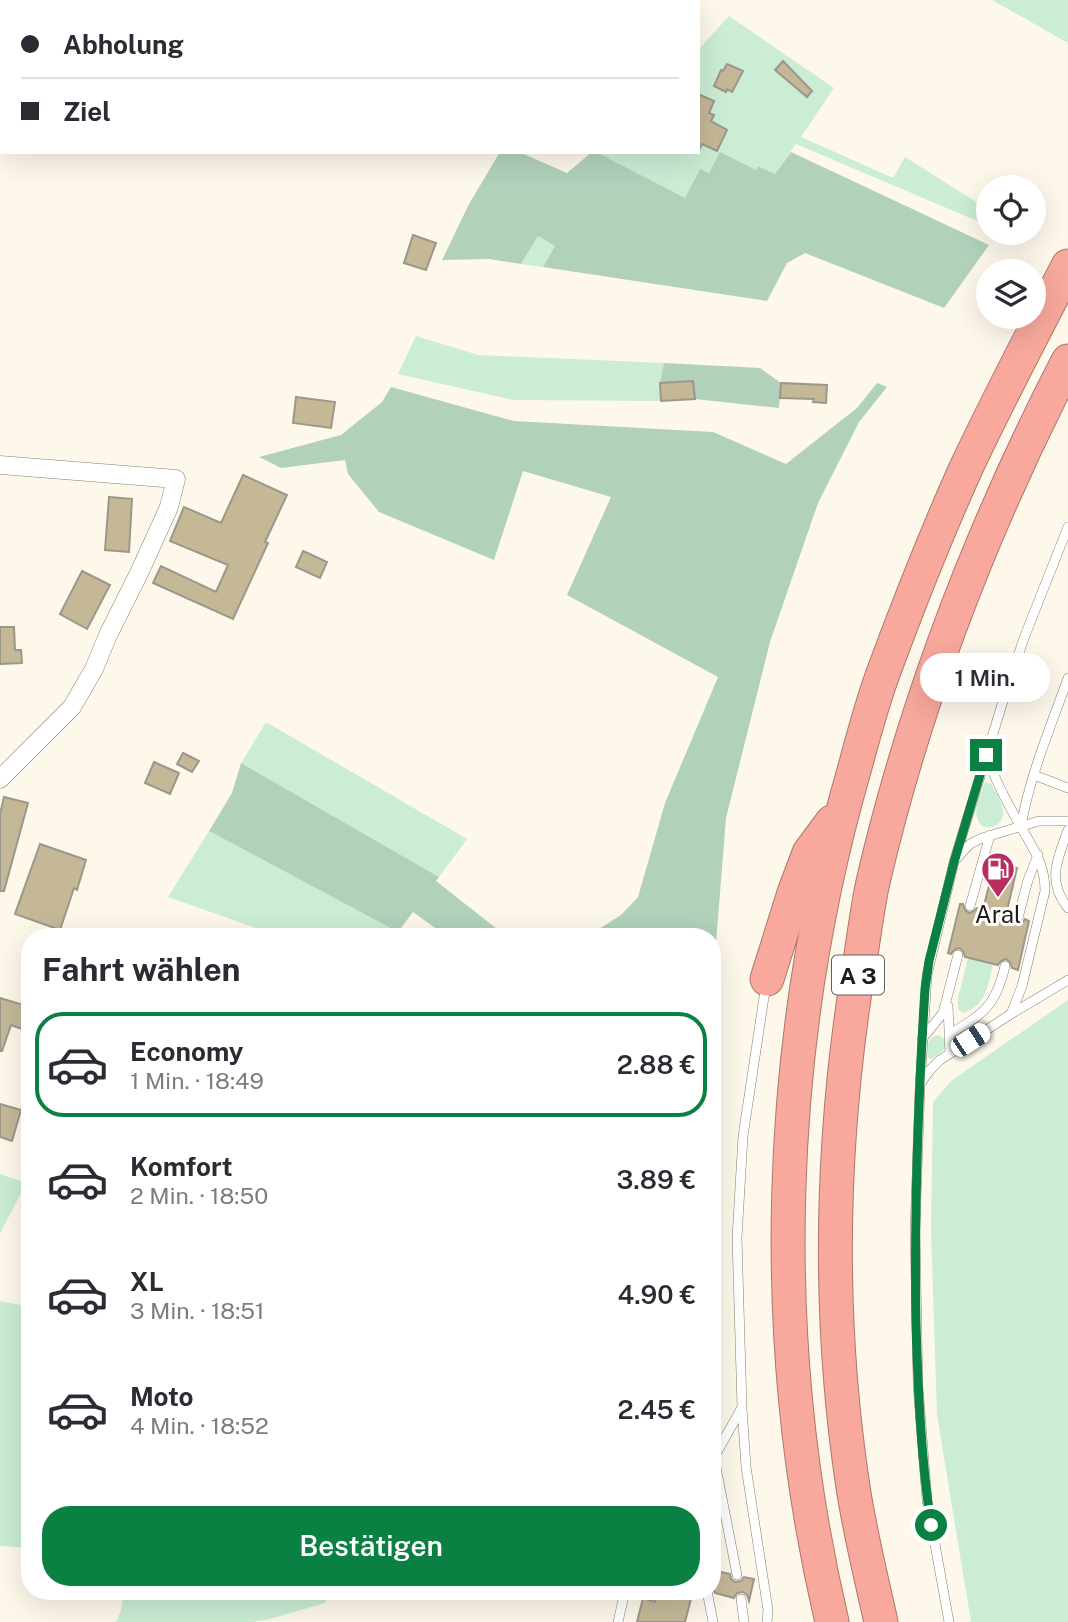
<!DOCTYPE html>
<html lang="de">
<meta charset="utf-8">
<style>
:root{--surface:#fff;--page:#f7f7f7;--text:#2b2b33;--muted:#7c7c81;--line:#e1e1e2;--accent:#0b8043}
body{margin:0;font-family:"Public Sans",sans-serif;background:var(--page);color:var(--text);height:100vh;display:flex;flex-direction:column;font-size:26px;white-space:nowrap}
*{box-sizing:border-box;margin:0}
p{font-size:23px;color:var(--muted)}
.icon{flex:none;width:38px;height:38px;fill:none;stroke:currentColor;stroke-width:2;stroke-linecap:round;stroke-linejoin:round}
.map{position:relative;flex:1;overflow:hidden}
.details{position:absolute;left:21px;top:928px;width:700px;height:672px;display:flex;flex-direction:column;background:var(--surface);border-radius:28px;box-shadow:0 7px 28px #0002}
.details>*{flex:none}
.top-card{position:absolute;left:0px;top:0px;width:700px;height:154px;box-shadow:0 7px 28px #0002;display:grid;align-content:center;height:154px;padding:0 21px;background:var(--surface)}
.fabs{position:absolute;left:976px;top:175px;display:grid;gap:14px}
.fabs a{display:grid;place-items:center;width:70px;height:70px;border-radius:50%;background:var(--surface);box-shadow:0 7px 28px #0002;font-size:35px}
.end{position:absolute;width:32px;height:32px;margin:-16px;border:9px solid #0b8043;background:#fff;box-shadow:0 0 0 4px #fff}
.from{border-radius:50%}
.bubble{position:absolute;height:49px;border-radius:24px;background:var(--surface);box-shadow:0 7px 28px #0002;font-size:23px;font-weight:600;line-height:49px;text-align:center}
.car{position:absolute;width:21px;height:42px;margin:-21px -10px;border-radius:9px;box-shadow:0 0 5px 2px #0007;background:linear-gradient(#fff 24%,#345 0 40%,#fff 0 76%,#345 0 86%,#fff 0)}
.top-card b{display:flex;align-items:center;gap:24px;height:66px;font-size:26px}
.top-card b+b{border-top:2px solid var(--line)}
.top-card i{width:18px;height:18px;background:var(--text)}
ul{padding:0;list-style:none}
li{display:flex;align-items:center;gap:21px;height:105px;margin:0 14px 10px;padding:0 7px;border:4px solid transparent;border-radius:28px}
li div{flex:1}
li b{display:block;font-size:26px}
li em{font-style:normal;font-weight:600}
li.on{border-color:var(--accent)}
li>.icon{width:63px;height:63px;stroke-width:1.5}
h2{padding:0 21px;font-size:32px;line-height:84px}
.primary-button{display:flex;gap:14px;margin-top:auto;padding:14px 21px}
.primary-button a{flex:1;height:80px;border-radius:28px;background:var(--accent);color:#fff;font-size:28px;font-weight:600;line-height:80px;text-align:center}
.map>svg:first-child{display:block}
.green{fill:#cbecd5}
.forest{fill:#b1d1bb}
.building{fill:#c4b897;stroke:#9c978b;stroke-width:2}
.lines{fill:none;stroke-linecap:round;stroke-linejoin:round}
.service-casing{stroke:#837f72;stroke-width:10}
.minor-casing{stroke:#837f72;stroke-width:19}
.motorway-casing{stroke:#ac776e;stroke-width:35}
.service{stroke:#fff;stroke-width:9}
.minor{stroke:#fff;stroke-width:18}
.motorway{stroke:#f8a89c;stroke-width:33}
.route{stroke:#0b8043;stroke-width:9}
.labels{text-anchor:middle;dominant-baseline:central;stroke-width:6;stroke-linejoin:round;paint-order:stroke}
.shield{fill:#fff;stroke:#62615d;stroke-width:2}
.shield-label{font-size:23px;font-weight:bold;fill:#1f1d18}
.poi-label{font-size:24px;fill:#1f1d18;stroke:#fff}
</style>
<div class="map">
<svg width="1068" height="1622" viewBox="0 0 1068 1622">
<rect width="100%" height="100%" fill="#fdf8ea"/>
<!-- green -->
<path class="green" d="M992,0H1068V43Z
M729,16L834,88L801,137L893,178L905,157L989,210V226L796,144L775,174L758,166L757,170L709,173L700,169L685,199L596,152H698V50Z
M538,236L555,246L543,267L521,264Z
M416,336L478,355L664,363L660,383L661,401L513,400L398,374Z
M266,722L467,839L439,877L241,763Z
M986,782L991,784C995,792 1001,800 1003,809C1007,826 981,836 977,817C974,808 981,794 984,785Z
M209,831L398,932L395,936H279L168,897Z
M968,958L993,964C988,985 987,1005 963,1013L958,1009V998Z
M1068,1000V1622H971L937,1415L931,1229L933,1102L951,1081Z
M938,1035L946,1040V1048L932,1059L927,1057C928,1047 926,1038 938,1035Z
M0,1174L26,1183L0,1234Z
M0,1301L30,1307V1548L0,1546Z
M124,1591H330L325,1603L266,1620L250,1622H116L121,1610Z"/>
<!-- forest -->
<path class="forest" d="M500,152H519L567,173L592,152H596L685,198L700,169L709,173L720,152L756,170L758,166L775,174L791,152L989,245L944,308L805,253L787,263L767,301L543,267L555,246L538,236L521,264L489,259L442,260L469,204Z
M664,363L760,368L781,383L779,408L695,399L693,381L660,383Z
M877,383L887,387L859,422L818,503L770,642L726,818L714,968L712,1007V936H588L621,915L638,897L665,803L718,677L567,595L611,497L523,471L494,560L379,512L348,474L345,460L281,468L259,457L341,435L382,402L391,387L514,421L713,432L786,464L857,408Z
M241,763L439,877L436,881L506,936H446L413,912L398,932L209,831L232,793Z"/>
<!-- building -->
<path class="building" d="M783,61L812,91L807,97L775,70Z
M727,64L743,71L732,92L727,89L726,92L714,86L721,70L723,71Z
M698,94L714,101L709,113L714,115L711,121L727,130L717,151L702,144L698,152Z
M413,235L436,243L426,270L404,263Z
M693,381L695,399L661,401L660,383Z
M781,383L827,385L826,403L813,402L814,399L780,398Z
M296,397L335,402L331,428L293,423Z
M243,475L287,495L265,542L268,543L233,619L153,583L161,566L216,592L228,565L170,541L184,507L221,523Z
M109,497L132,499L129,552L105,550Z
M303,551L327,562L320,578L296,567Z
M82,571L110,585L87,629L60,614Z
M0,627H14L15,650H21L22,663L0,664Z
M183,753L199,761L192,772L177,764Z
M154,762L179,773L170,794L145,783Z
M4,797L28,803L4,891H0V814Z
M40,844L86,860L77,890L74,888L60,930L15,914Z
M995,863L1017,868L1006,915L1011,916L1013,922L1017,925L1022,923L1025,919L1029,921L1018,970L1012,968L1010,962L1006,959L1001,961L998,965L965,957L963,951L959,948L954,950L951,954L948,953L960,904H963L965,910L969,913L974,911L977,908L983,909Z
M0,998L30,1007V1032L11,1025L2,1051H0Z
M0,1104L21,1110L12,1141L0,1137Z
M712,1570L730,1574L731,1579L735,1582L741,1581L744,1577L754,1579L749,1601L747,1595L743,1592L737,1593L734,1598L715,1593L712,1586Z
M656,1591H693L685,1622H637L643,1598L655,1602Z"/>
<g class="lines">
<!-- service casing -->
<g class="service-casing">
<path id="service" d="M986,755C995,780 1007,803 1020,825C1033,849 1045,863 1045,891L1022,986L1011,1014
M1034,775L1068,788
M1021,826C1030,775 1051,726 1068,678
M1068,830C1058,858 1046,881 1068,908
M957,858L970,844L982,838L1039,821H1068
M970,906L990,835
M1018,918L1028,880L1038,855
M766,984L743,1136L737,1238L742,1408L746,1467L768,1610L767,1622
M948,1006L950,1053
M950,1034C983,1014 996,1006 1005,966
M922,1039L943,1013L958,955
M920,1084L930,1070L940,1060L1011,1014L1068,980
M714,1457L737,1575
M712,1461L741,1409
M707,1591L713,1622
M741,1599L744,1622
M618,1622L625,1591
M949,1622L927,1500L918,1386L915,1230L920,1086L927,975L954,862L1003,701L1024,638L1068,527"/>
</g>
<!-- minor casing -->
<g class="minor-casing">
<path id="minor" d="M0,465L176,479L169,507L140,571L108,635L94,669L72,707L0,779"/>
</g>
<!-- motorway casing -->
<g class="motorway-casing">
<path id="motorway" d="M767,979L794,893L809,853L832,822
M832,1622C766,1342 775,1043 855,767C863,737 871,708 881,679C907,608 935,537 966,468C998,400 1033,333 1068,266
M881,1622C871,1577 860,1533 853,1487C827,1315 831,1137 859,966C864,938 867,909 873,882C915,701 983,526 1068,361"/>
</g>
<!-- service -->
<use href="#service" class="service"/>
<!-- minor -->
<use href="#minor" class="minor"/>
<!-- motorway -->
<use href="#motorway" class="motorway"/>
</g>
<g class="lines">
<!-- route -->
<path class="route" d="M931,1525C921,1458 918,1391 916,1324C914,1212 918,1101 925,989L929,961L954,862L986,755"/>
</g>
<!-- icons -->
<defs>
<g id="fuel-pin" transform="scale(1.75)"><path d="M0 17L-7.5 6A9.5 9.5 0 1 1 7.5 6Z" fill="#ba2d5f" stroke="#fff"/><path d="M-5.5-6h7V0h2V4h1.3V-2.5L3-4.5l.8-.8L6-3V5H2.5V1h-1V6h-7ZM-4.2-4.7v3.2H.2V-4.7Z" fill="#fff"/></g>
</defs>
<g fill-rule="evenodd">
<use href="#fuel-pin" x="998" y="869"/>
</g>
<g class="labels">
<!-- shield labels -->
<rect class="shield" x="832" y="955.5" width="52" height="39" rx="5"/>
<g class="shield-label">
<text x="858" y="975">A 3</text>
</g>
<!-- poi labels -->
<g class="poi-label">
<text x="998" y="914">Aral</text>
</g>
</g>
</svg>
<div class="fabs">
<a><svg class="icon" aria-label="locate" viewBox="0 0 24 24"><circle cx="12" cy="12" r="6"/><path d="M12 2v4M12 18v4M2 12h4M18 12h4"/></svg></a>
<a><svg class="icon" aria-label="layers" viewBox="0 0 24 24"><path d="M12 4l9 5-9 5-9-5zM3 14l9 5 9-5"/></svg></a>
</div>
<i class="end from" style="left:931px;top:1525px"></i>
<i class="end" style="left:986px;top:755px"></i>
<div class="bubble" style="left:920px;top:653px;width:130px">1 Min.</div>
<i class="car" style="left:970px;top:1040px;rotate:57deg"></i>
<div class="top-card">
<b><i class="from"></i>Abholung</b>
<b><i></i>Ziel</b>
</div>
<section class="details">
<h2>Fahrt wählen</h2>
<ul>
<li class="on"><svg class="icon" aria-label="car" viewBox="0 0 24 24"><path d="M5 17H2v-5l4-1 3-4h7l3 4 3 1v5h-3M9 17h6M6 11h13"/><circle cx="7" cy="17" r="2"/><circle cx="17" cy="17" r="2"/></svg><div><b>Economy</b><p>1 Min. · 18:49</p></div><em>2.88 €</em></li>
<li><svg class="icon" aria-label="car" viewBox="0 0 24 24"><path d="M5 17H2v-5l4-1 3-4h7l3 4 3 1v5h-3M9 17h6M6 11h13"/><circle cx="7" cy="17" r="2"/><circle cx="17" cy="17" r="2"/></svg><div><b>Komfort</b><p>2 Min. · 18:50</p></div><em>3.89 €</em></li>
<li><svg class="icon" aria-label="car" viewBox="0 0 24 24"><path d="M5 17H2v-5l4-1 3-4h7l3 4 3 1v5h-3M9 17h6M6 11h13"/><circle cx="7" cy="17" r="2"/><circle cx="17" cy="17" r="2"/></svg><div><b>XL</b><p>3 Min. · 18:51</p></div><em>4.90 €</em></li>
<li><svg class="icon" aria-label="car" viewBox="0 0 24 24"><path d="M5 17H2v-5l4-1 3-4h7l3 4 3 1v5h-3M9 17h6M6 11h13"/><circle cx="7" cy="17" r="2"/><circle cx="17" cy="17" r="2"/></svg><div><b>Moto</b><p>4 Min. · 18:52</p></div><em>2.45 €</em></li>
</ul>
<div class="primary-button"><a>Bestätigen</a></div>
</section>
</div>
